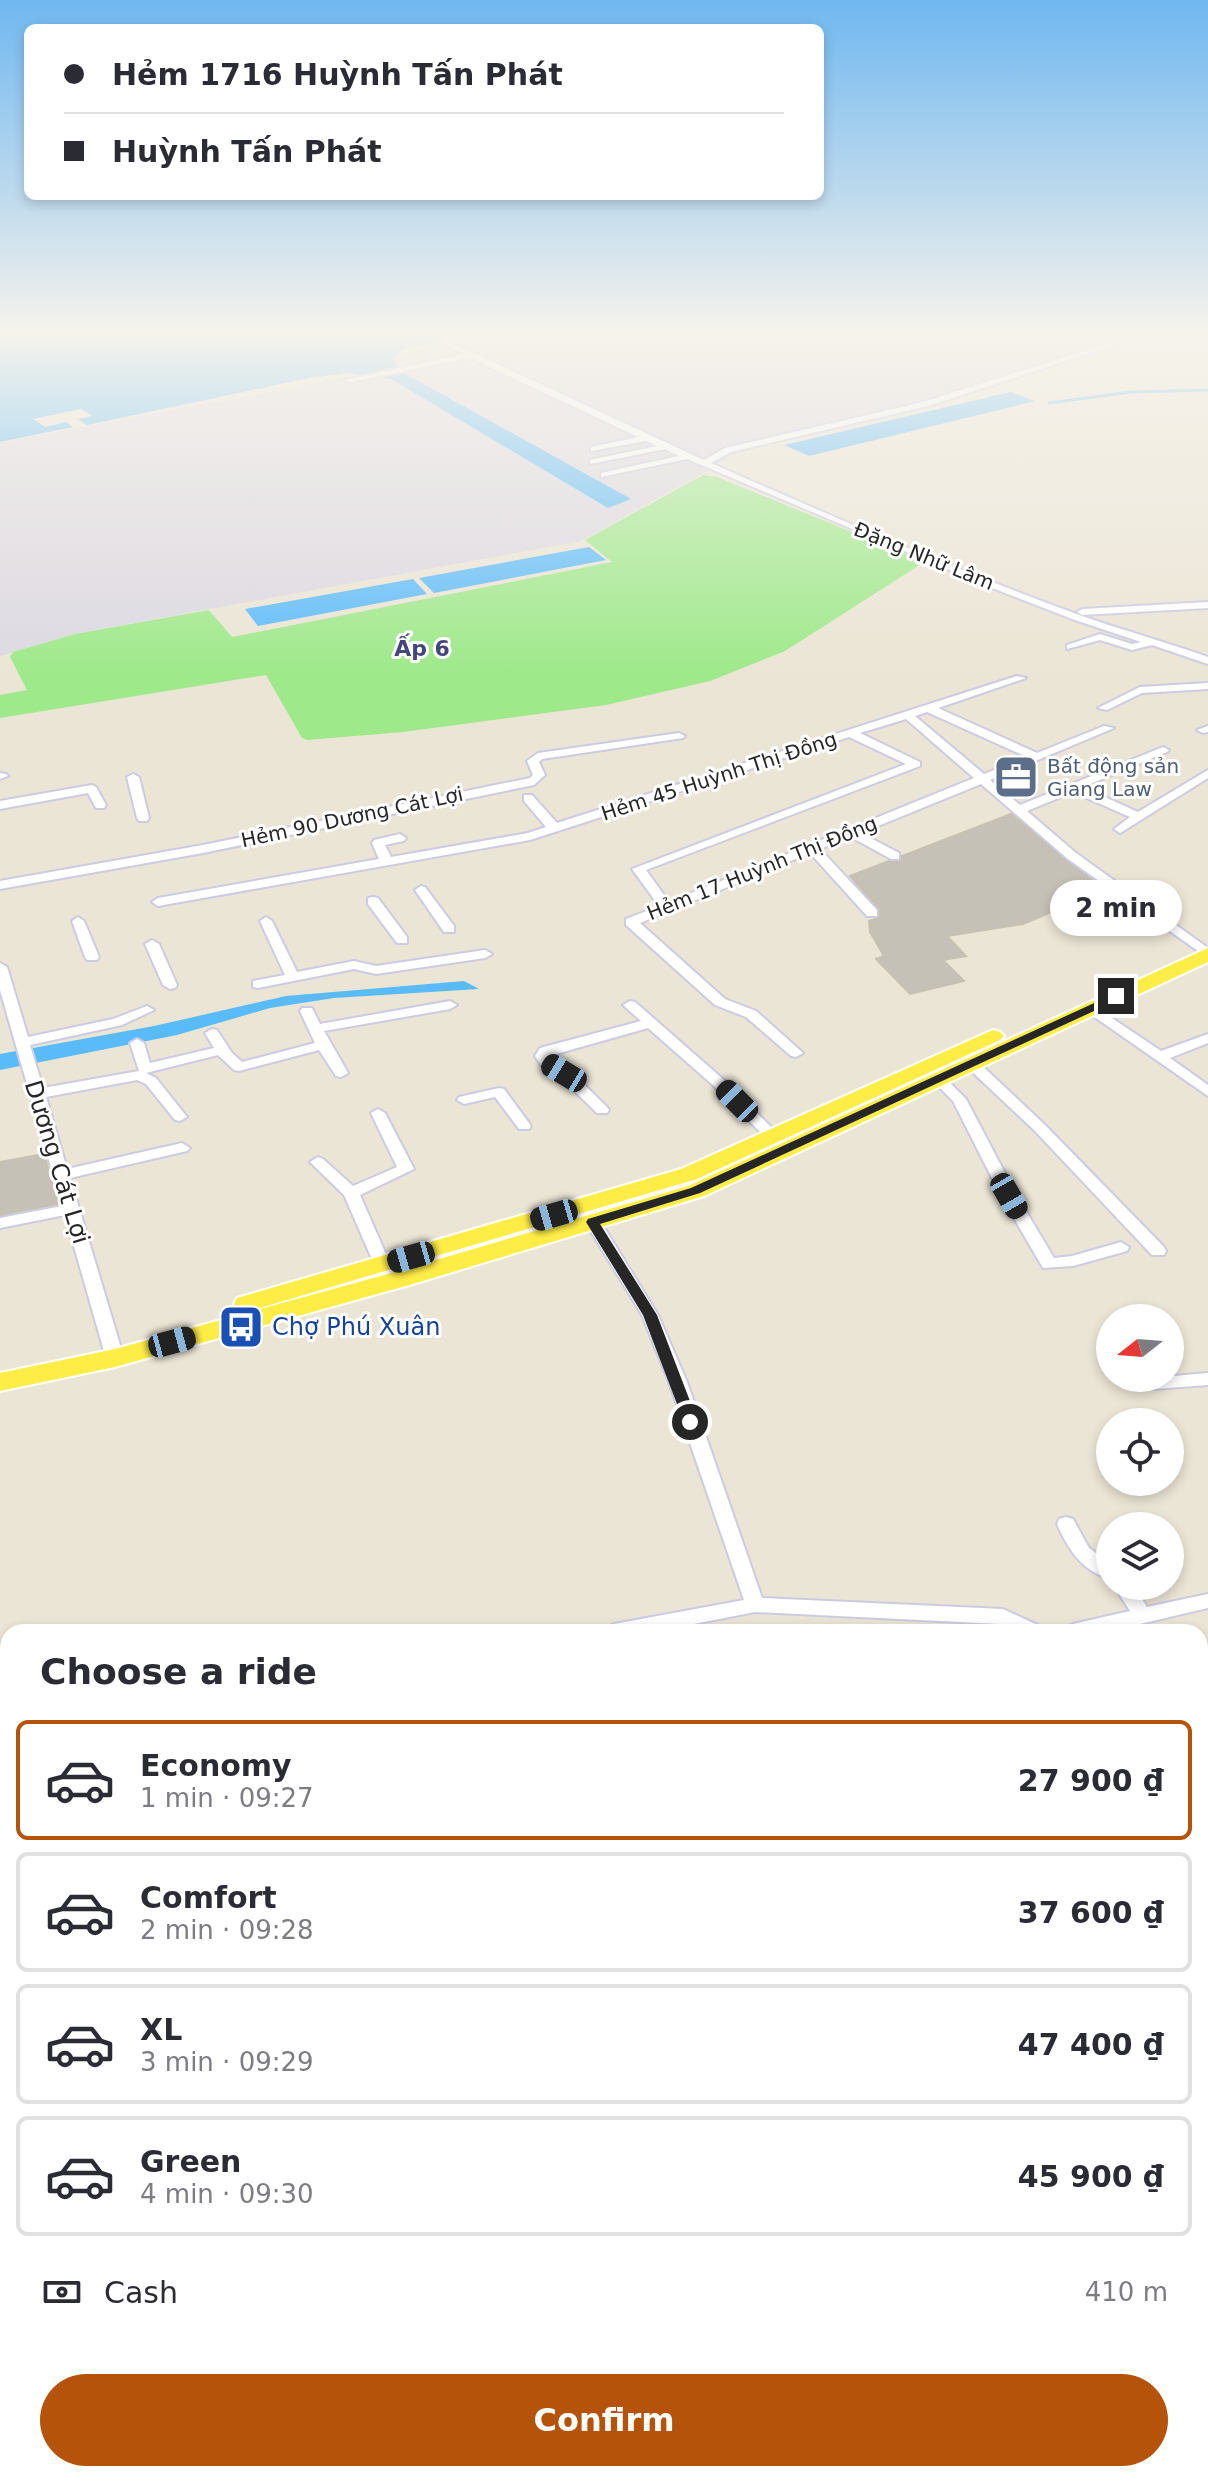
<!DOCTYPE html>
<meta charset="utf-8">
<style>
:root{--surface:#fff;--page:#f7f7f7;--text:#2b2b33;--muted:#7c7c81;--line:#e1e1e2;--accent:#b45309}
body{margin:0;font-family:"DejaVu Sans",sans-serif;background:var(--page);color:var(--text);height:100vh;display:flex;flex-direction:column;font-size:30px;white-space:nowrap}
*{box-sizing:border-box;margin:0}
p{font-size:26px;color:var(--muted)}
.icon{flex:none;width:44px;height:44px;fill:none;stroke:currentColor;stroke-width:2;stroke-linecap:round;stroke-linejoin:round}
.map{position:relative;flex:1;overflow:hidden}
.sheet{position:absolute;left:0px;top:1624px;width:1208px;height:858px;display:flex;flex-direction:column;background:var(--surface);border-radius:24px 24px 0 0;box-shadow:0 4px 12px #0003}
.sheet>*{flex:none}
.top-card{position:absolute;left:24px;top:24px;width:800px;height:176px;border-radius:12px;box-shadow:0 4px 12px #0003;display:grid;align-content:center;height:176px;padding:0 40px;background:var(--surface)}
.needle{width:52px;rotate:253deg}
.tools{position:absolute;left:1096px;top:1304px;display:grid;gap:16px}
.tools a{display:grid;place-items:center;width:88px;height:88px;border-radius:50%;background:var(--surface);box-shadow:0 4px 12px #0003;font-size:40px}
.end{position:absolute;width:36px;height:36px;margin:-18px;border:10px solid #262626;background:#fff;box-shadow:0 0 0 4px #fff}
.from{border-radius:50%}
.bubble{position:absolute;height:56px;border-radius:28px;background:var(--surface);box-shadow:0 4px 12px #0003;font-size:26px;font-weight:600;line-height:56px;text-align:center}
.car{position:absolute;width:24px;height:48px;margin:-24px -12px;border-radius:10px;box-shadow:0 0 6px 2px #0007;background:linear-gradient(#222 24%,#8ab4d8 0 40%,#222 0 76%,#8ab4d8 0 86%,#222 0)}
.top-card b{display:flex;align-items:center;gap:28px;height:76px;font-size:30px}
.top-card b+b{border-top:2px solid var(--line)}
.top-card i{width:20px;height:20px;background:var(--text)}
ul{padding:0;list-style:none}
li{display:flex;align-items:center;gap:24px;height:120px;margin:0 16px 12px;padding:0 24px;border:4px solid var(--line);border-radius:12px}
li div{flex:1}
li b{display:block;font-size:30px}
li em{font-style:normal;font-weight:600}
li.current{border-color:var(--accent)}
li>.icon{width:72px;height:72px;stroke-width:1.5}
h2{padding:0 40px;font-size:36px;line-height:96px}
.pay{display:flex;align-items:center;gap:20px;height:88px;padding:0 40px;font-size:30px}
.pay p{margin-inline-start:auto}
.action{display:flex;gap:16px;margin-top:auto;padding:16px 40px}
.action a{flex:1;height:92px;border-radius:48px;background:var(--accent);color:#fff;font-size:32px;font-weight:600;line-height:92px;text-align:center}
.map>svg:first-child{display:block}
.industrial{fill:#dcd8e2}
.green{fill:#9ee98a}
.water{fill:#5abbfb}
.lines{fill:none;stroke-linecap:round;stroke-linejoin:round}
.stream{stroke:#5abbfb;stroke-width:3}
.building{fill:#c6c1b6;stroke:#c6c1b0;stroke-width:2}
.street-casing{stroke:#cbcce2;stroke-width:4}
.primary-casing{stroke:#fff;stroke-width:4}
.street{fill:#fff;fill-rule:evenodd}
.primary{fill:#ffed47;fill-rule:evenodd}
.route{fill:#262626}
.labels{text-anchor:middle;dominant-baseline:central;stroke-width:6;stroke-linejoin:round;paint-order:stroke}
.far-street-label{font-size:20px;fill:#262626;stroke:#fff}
.far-service-label{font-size:20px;fill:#4e5e75;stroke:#fff;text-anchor:start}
.far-neighbourhood-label{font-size:22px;font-weight:bold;fill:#43457b;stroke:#fff}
.street-label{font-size:24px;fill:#262626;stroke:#fff}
.transit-label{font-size:24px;fill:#164399;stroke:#fff;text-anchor:start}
</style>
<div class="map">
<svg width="1208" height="2481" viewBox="0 0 1208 2481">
<rect width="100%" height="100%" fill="#ebe5d5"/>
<!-- industrial -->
<path class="industrial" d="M468,330H1168L1034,370L939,404L740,449L705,472L581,541L74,634L0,656V443L351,376L440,343L444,336Z"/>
<!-- green -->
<path class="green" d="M703,475L717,477L918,559V566L785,651L710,681L606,705L403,732L307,740L302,738L266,675L0,718V695L27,690L10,657L13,652L75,634L209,610L232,637L612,562L585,540Z
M1208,2292V2481H422L444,2474H1200V2293Z"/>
<!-- water -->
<path class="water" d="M0,330H462L442,334L435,342L402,349L393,360L402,372L631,499L608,508L391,379L348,373L309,378L87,425L78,419L93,416L81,409L33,419L45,427L66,422L73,427L0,442Z
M1011,392L1035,401L809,456L784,445Z
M589,547L606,560L434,593L419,578Z
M413,579L427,594L258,626L245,609Z
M464,981L479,989L334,998L270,1008L177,1035L0,1070V1054L154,1026L286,996Z
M1208,2044V2292L1200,2293V2045Z
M0,2177H8V2474H444L422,2481H0Z"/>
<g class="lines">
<!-- stream -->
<path class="stream" d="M1049,403L1131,392L1208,390"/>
</g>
<!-- building -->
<path class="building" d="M1011,814L1104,890L1023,924L947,936L966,956L943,960L964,981L910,994L876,959L884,956L870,932L869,921L879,918L880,910L850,876L889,861L899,862L902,856Z
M44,1154L58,1204L0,1215V1162Z"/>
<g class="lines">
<!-- street casing -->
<g class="street-casing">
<path id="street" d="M462,330H477L450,337L448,341L704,460L725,448L923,402L1150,330H1162L928,406L731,452L711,463C833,517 956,570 1082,616C1125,631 1166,642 1208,657V664L1152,645L1132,650L1100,640L1067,649V645L1100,634L1132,644L1141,642L1072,619L992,588L687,459L601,477V473L679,456L665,449L590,464V460L657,446L646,441L591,451V447L638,437L470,358L350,382L346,380L464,354L440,342L444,333Z
M1208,602V608L1082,615L1077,612L1082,609Z
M1017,676L1026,678L938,708L1037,753L1104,726L1114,728L990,780L1020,805L1163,747L1169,750L1167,752L1083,787L1138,812L1208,770V778L1120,833L1114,829L1130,817L1073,792L1027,811L1076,853L1208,948V958L1068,859L981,784L861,833L899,853V859H891L851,837L820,849L877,910V916H867L810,853L640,923L725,999L756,1011L803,1053L796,1057L791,1056L746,1017L715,1005L626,925V919L659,906L632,869L906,764L849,737L530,840L158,906L152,902L158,898L379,859L372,843L374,840L400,834L406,838L404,841L385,845L391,857L528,833L546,827L524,801V795H532L557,823ZM927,712L1027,757L984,774L915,716ZM906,719L974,778L669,902L646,870L920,766V762L860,733Z
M1208,683V689L1142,693L1107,710L1098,708L1140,687Z
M1208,726V732L1203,733L1197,730Z
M679,733L685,736L683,738L542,759L539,762L545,775L534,785L203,853L0,889V881L203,845L530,778L533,775L527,761L538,753Z
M0,773L6,774L8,776L0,779Z
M133,774L139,777L149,818L147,821H139L137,818L127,777Z
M92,785L96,787L106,805L104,808H96L88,793L0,809V801Z
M421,886L425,887L454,926V932H444L415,890Z
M373,897L378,898L407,937V943H397L368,904V898Z
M78,917L84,921L99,957L97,960H87L85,957L72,921Z
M266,917L272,921L297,972L354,961L376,966L485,950L492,954L485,958L376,974L354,969L258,988L253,987V981L285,975L260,921Z
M152,940L159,944L177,985L175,988L170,989L163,985L145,944Z
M0,963L7,967L28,1037L113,1019L147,1006L154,1010L122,1025L30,1045L43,1088L139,1071L130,1043L137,1039L144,1043L150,1063L214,1048L205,1033L212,1029L217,1030L232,1053L242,1062L315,1043L300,1011L302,1008H312L320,1024L450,1001L457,1005L450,1009L324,1031L348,1073L341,1077L336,1076L319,1050L239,1071L234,1070L218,1055L146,1073L156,1078L187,1117L180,1121L175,1120L146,1084L137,1080L46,1097L67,1169L182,1143L190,1148L187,1151L70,1178L124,1358L115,1364L106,1358L65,1215L0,1228V1218L62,1206L0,990Z
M630,1001L635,1002L724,1080L780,1136L777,1139H767L714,1086L648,1028L549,1056L569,1070L607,1107L609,1110L607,1113H597L559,1076L541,1065L535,1056L540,1048L641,1021L623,1005Z
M1091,1004L1161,1051L1208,1034V1043L1170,1058L1208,1085V1096L1086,1011L1084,1008Z
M972,1060L977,1061L1044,1124L1164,1247L1166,1251L1164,1255H1152L1034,1130L967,1067L965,1064Z
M938,1075L943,1076L966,1099L1017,1196L1054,1258L1072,1256L1121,1242L1129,1247L1127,1251L1073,1266L1043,1268L1001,1196L953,1101L931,1079Z
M499,1088L504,1089L529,1123L531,1126L529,1129H519L495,1097L464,1104L457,1100L459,1097Z
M378,1109L385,1113L414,1169L360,1195L391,1266L383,1271L375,1266L344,1195L310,1162L318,1157L323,1159L353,1186L397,1167L371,1113Z
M593,1217L599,1219L658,1315L687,1382L762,1598L1003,1609L1042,1627L1045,1632H1017L1000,1624L755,1612L653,1632H604L607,1627L614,1624L744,1600L669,1382L642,1315L585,1222Z
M1208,1373V1385L1154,1389L1148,1387L1145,1383L1151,1378Z
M1066,1517L1073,1519L1089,1548L1110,1563V1579C1082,1571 1068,1549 1057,1524L1059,1519Z
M1114,1586H1134L1147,1607L1208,1594V1608L1106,1632H1063L1066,1627L1073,1624L1130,1611Z
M1200,1819H1208V1837H1200Z
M1208,1894V1914L1200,1915V1895Z
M1200,2014H1208V2036H1200Z
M0,2158H8V2182H0Z"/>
</g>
<!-- primary casing -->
<g class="primary-casing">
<path id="primary" d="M1208,948V962L704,1196L413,1284L115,1367L0,1391V1373L115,1349L395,1272L688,1186Z
M993,1030L1000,1032L1004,1036L1000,1040L697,1179L246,1312L237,1310L234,1304L237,1298L681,1169Z"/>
</g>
<!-- street -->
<use href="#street" class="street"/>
<!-- primary -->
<use href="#primary" class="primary"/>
</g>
<!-- sky -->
<linearGradient id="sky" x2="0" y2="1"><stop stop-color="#6fb7f0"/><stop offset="0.49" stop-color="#f6f3ec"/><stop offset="1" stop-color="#f6f3ec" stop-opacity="0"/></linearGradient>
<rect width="1208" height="677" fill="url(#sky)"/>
<!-- route -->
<path class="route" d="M1116,993L1122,996L1120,999L700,1193L600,1224L657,1315L698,1422L695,1425H685L643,1315L586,1222L588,1219L691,1188Z"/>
<!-- icons -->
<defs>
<g id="office-square" transform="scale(2.3)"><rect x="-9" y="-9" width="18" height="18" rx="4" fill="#5c6f8a" stroke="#fff"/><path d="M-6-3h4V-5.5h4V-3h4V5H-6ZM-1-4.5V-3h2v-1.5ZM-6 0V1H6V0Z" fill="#fff"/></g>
<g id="bus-square" transform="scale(2.3)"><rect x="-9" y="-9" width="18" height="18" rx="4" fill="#1a4fb4" stroke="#fff"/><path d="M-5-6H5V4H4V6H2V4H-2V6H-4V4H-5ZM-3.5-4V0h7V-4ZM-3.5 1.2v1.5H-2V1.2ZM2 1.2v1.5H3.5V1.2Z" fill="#fff"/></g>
</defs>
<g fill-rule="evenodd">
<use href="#office-square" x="1016" y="777"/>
<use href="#bus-square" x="241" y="1327"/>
</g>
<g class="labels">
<!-- far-street labels -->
<g class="far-street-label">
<text transform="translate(924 556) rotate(22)">Đặng Nhữ Lâm</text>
<text transform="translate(719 776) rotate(-18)">Hẻm 45 Huỳnh Thị Đồng</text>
<text transform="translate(352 817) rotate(-12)">Hẻm 90 Dương Cát Lợi</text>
<text transform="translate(762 868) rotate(-22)">Hẻm 17 Huỳnh Thị Đồng</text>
</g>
<!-- far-service labels -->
<g class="far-service-label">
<text x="1047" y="766">Bất động sản<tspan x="1047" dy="23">Giang Law</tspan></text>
</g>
<!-- far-neighbourhood labels -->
<g class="far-neighbourhood-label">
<text x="422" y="648">Ấp 6</text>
</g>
<!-- street labels -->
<g class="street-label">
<text transform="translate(57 1162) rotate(73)">Dương Cát Lợi</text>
</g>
<!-- transit labels -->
<g class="transit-label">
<text x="272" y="1327">Chợ Phú Xuân</text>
</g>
</g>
</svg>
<div class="tools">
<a><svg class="needle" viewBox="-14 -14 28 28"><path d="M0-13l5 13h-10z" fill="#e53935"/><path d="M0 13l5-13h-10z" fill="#7c7c81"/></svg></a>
<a><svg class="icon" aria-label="locate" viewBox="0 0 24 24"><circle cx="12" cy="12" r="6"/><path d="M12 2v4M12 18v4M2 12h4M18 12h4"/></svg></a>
<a><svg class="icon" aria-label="layers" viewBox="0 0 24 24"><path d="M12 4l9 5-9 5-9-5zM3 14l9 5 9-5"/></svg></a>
</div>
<i class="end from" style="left:690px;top:1422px"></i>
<i class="end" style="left:1116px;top:996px"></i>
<div class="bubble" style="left:1050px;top:880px;width:132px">2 min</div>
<i class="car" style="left:564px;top:1073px;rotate:301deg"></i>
<i class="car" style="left:737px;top:1101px;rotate:315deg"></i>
<i class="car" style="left:1009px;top:1196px;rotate:150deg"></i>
<i class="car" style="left:554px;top:1215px;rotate:254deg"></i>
<i class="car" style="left:411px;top:1257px;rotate:254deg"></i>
<i class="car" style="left:172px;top:1342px;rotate:75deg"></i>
<div class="top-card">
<b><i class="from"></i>Hẻm 1716 Huỳnh Tấn Phát</b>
<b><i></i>Huỳnh Tấn Phát</b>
</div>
<section class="sheet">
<h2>Choose a ride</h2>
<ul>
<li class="current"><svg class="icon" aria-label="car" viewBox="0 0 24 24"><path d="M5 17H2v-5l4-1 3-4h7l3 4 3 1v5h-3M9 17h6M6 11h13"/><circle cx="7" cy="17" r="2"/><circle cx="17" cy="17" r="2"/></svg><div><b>Economy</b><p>1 min · 09:27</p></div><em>27 900 ₫</em></li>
<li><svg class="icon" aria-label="car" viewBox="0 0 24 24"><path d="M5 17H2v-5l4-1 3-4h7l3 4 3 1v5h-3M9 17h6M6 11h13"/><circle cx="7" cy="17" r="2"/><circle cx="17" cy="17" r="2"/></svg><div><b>Comfort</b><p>2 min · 09:28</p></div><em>37 600 ₫</em></li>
<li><svg class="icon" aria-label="car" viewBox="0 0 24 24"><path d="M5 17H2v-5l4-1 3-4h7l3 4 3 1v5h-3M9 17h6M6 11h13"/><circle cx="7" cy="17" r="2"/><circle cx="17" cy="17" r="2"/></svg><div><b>XL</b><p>3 min · 09:29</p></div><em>47 400 ₫</em></li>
<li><svg class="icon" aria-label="car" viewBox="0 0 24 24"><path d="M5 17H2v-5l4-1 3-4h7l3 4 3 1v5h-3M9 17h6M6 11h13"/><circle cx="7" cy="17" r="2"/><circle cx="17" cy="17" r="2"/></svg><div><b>Green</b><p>4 min · 09:30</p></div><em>45 900 ₫</em></li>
</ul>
<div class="pay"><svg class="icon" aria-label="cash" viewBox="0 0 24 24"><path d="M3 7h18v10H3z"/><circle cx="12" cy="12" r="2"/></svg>Cash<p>410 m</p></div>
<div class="action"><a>Confirm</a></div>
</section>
</div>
